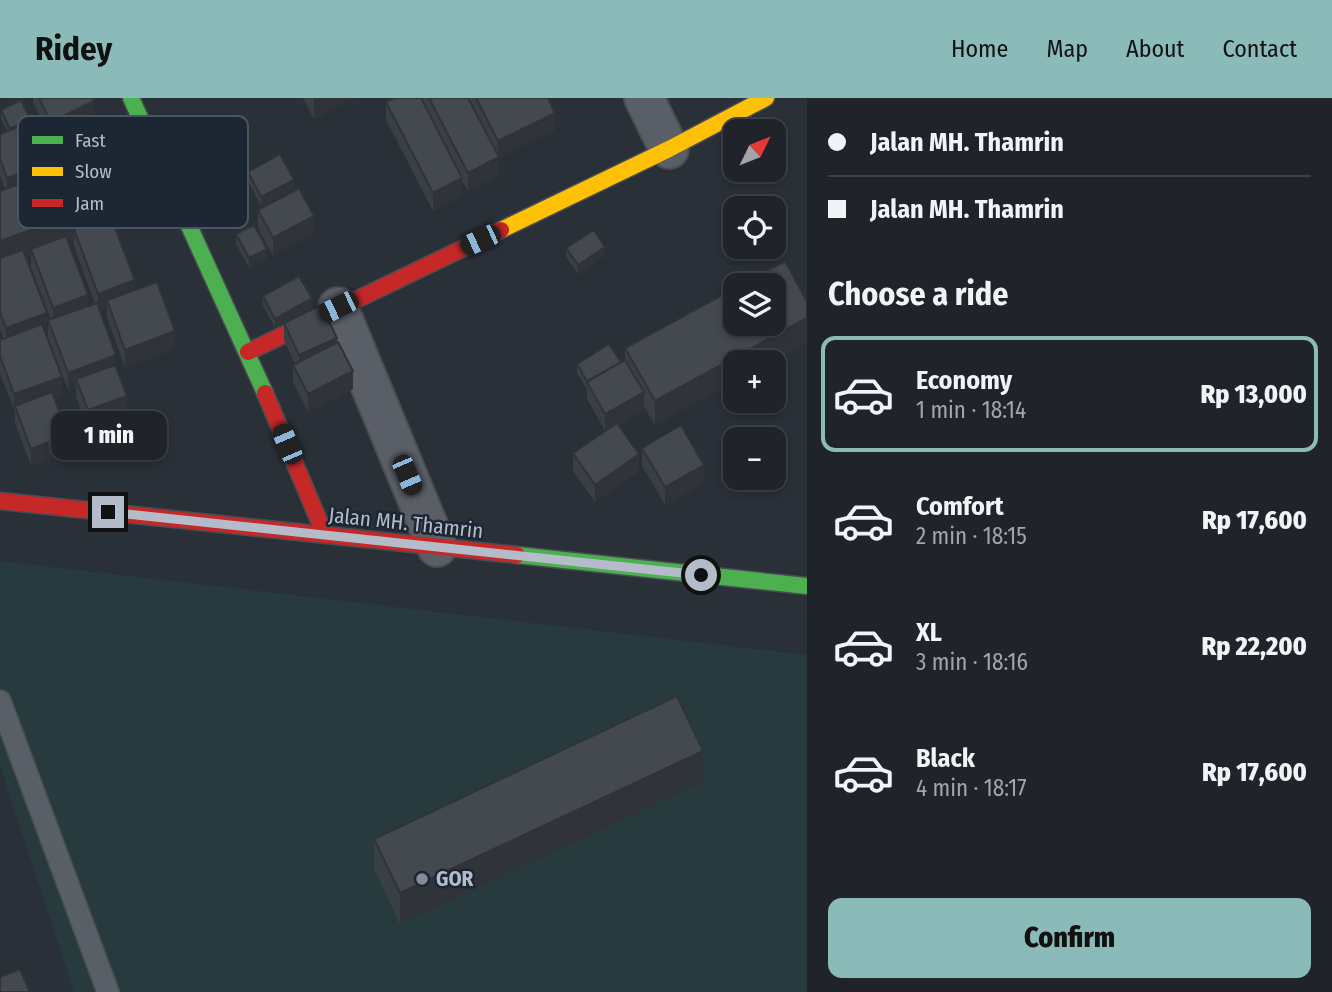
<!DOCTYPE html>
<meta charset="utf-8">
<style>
:root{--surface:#20242a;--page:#282c32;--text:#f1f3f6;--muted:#a2a4a8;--line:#3d4147;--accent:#8bbbb9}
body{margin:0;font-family:"Fira Sans Condensed",sans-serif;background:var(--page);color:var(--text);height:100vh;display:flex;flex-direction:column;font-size:26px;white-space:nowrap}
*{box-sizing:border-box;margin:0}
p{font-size:23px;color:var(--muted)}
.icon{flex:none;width:38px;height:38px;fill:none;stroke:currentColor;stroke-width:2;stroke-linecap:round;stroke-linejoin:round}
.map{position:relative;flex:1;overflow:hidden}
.sheet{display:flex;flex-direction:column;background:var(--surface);width:525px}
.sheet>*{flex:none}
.top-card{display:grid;align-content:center;height:154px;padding:0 21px;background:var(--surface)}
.needle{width:46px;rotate:47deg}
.tools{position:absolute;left:723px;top:21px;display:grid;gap:14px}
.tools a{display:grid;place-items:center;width:63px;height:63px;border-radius:14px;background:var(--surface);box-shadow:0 4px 10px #0003,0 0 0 2px var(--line);font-size:35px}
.end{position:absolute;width:32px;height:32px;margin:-16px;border:9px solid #b4bcc9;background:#111;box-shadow:0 0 0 4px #111}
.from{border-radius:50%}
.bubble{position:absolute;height:49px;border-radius:14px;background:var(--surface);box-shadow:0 4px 10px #0003,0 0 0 2px var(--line);font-size:23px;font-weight:800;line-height:49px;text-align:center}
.car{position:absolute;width:21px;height:42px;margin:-21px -10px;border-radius:9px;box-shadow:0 0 5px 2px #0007;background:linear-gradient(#222 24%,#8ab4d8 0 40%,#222 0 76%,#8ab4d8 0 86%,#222 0)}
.top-card b{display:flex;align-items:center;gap:24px;height:66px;font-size:26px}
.top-card b+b{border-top:2px solid var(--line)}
.top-card i{width:18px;height:18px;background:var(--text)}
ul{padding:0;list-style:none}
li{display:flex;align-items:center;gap:21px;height:116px;margin:0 14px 10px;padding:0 7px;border:4px solid transparent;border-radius:14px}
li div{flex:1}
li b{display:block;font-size:26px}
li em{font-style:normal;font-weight:800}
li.current{border-color:var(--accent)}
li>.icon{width:63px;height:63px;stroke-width:1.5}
h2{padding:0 21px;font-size:32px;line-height:84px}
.primary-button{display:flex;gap:14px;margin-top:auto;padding:14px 21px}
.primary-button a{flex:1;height:80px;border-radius:14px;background:var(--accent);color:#111;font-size:28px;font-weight:800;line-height:80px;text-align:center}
header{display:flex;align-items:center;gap:42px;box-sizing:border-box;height:98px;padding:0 35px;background:var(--accent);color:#111}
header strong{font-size:33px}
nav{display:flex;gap:38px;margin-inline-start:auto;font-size:24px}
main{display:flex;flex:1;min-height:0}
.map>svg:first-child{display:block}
.green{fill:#273a3e}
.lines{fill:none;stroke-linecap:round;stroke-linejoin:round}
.lane-casing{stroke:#484c53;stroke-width:24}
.street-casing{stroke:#484c53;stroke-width:42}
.fast-casing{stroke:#484c53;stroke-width:19}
.slow-casing{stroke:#484c53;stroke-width:19}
.jam-casing{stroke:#484c53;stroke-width:19}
.lane{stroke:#5a5e66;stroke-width:21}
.street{stroke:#5a5e66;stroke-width:38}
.fast{stroke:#4caf50;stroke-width:16}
.slow{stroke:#ffc107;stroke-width:16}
.jam{stroke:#c62828;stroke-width:16}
.wall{fill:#3a3f45;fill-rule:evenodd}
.shaded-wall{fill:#303338}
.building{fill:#444950;stroke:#303338;stroke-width:2}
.route{stroke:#b4bcc9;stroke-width:9}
.poi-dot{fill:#848b96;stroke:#1d2633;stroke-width:2.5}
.labels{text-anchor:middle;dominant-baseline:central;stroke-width:5;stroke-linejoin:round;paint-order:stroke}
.street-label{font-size:21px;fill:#b4bcc9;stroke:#1d2633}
.poi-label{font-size:21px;font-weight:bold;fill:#b4bcc9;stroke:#1d2633;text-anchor:start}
.key{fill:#1d2633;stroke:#4a5360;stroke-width:2}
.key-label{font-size:19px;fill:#b4bcc9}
</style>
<header>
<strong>Ridey</strong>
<nav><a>Home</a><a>Map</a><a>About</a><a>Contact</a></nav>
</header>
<main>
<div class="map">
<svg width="807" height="894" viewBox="0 0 807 894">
<rect width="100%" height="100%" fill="#2a3038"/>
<!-- green -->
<path class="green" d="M0,463L807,557V894H74L0,668Z"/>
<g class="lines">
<!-- lane casing -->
<g class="lane-casing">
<path id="lane" d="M0,603L108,894"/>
</g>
<!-- street casing -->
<g class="street-casing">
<path id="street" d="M644,0L669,51
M338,209L437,449"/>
</g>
<!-- fast casing -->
<g class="fast-casing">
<path id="fast" d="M131,0L265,295
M517,457L807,488"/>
</g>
<!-- slow casing -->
<g class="slow-casing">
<path id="slow" d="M501,132L669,51L766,0"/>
</g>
<!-- jam casing -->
<g class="jam-casing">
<path id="jam" d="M248,254L501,132
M265,295L325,437
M0,403L517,457"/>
</g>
<!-- lane -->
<use href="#lane" class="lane"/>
<!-- street -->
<use href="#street" class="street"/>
<!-- fast -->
<use href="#fast" class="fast"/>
<!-- slow -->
<use href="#slow" class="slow"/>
<!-- jam -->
<use href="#jam" class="jam"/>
</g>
<!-- wall -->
<path class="wall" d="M33,0H92L94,21L51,41L33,4Z
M303,0H354L314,21Z
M422,0H548L555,33L499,60V77L468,93L462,83V98L433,113L386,22V4Z
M1,12L30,25L49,63L68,68L121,124L114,126L135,192L175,251L125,269L107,220V210L100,213L116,269L127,315L88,330L76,299V290L68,292L48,240V222H51L31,169V157L25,159L47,233L45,234L62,297L54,299L68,355L31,368L15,325V313L0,276V242L3,240L0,232V93L5,91L0,78V36L7,33L1,21ZM74,141V148L95,206L88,208L68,143Z
M248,74L294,91L261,108L248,83Z
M258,112L314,136L273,158L258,130Z
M236,136L267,161L249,170L236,146Z
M566,150L605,158L578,176L566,159Z
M263,198L312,210L289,222L337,244L353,291L308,314L293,284V267L295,266L284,242V225L275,230L263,208Z
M807,245L771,264H735L655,328L644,308V312L618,326L639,373L595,404L573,373V355L605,333L587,301V291L577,275V266L621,264L625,262V250Z
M642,350L704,385L665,407L642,368Z
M703,684L400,826L374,771V741Z"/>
<!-- shaded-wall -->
<path class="shaded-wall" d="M314,0H354L314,21Z
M94,3V21L51,41V24Z
M555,15V33L499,60V77L468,93V75L498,60V43Z
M30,21V30L10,40V31Z
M26,73V91L7,98V80Z
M462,80V98L433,113V95Z
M294,82V91L261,108V99Z
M121,99V124L77,140L74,131V141L33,156L31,151V157L0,168V143Z
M314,118V136L273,158V140Z
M605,149V158L578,176V167Z
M267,151V161L249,170V160Z
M135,182V199L107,202V210L98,214V196Z
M88,197V215L53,228V210Z
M312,200V210L275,230V221Z
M47,215V233L6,247V230Z
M807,220V245L771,264H735V284L655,328V303Z
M175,233V251L125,269V252Z
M337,240V257L299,275V257Z
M116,257V274L76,281V290L68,292V275Z
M353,273V291L308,314V296Z
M62,279V297L17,313L15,308L14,314V296Z
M644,294V312L605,334V316Z
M127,298V315L88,330V312Z
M68,337V355L31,368V351Z
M639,356V373L595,404V387Z
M704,367V385L665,407V389Z
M703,653V684L400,826V795Z"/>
<!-- building -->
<path class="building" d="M39,0H92L94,3L51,24Z
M394,0H421L462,80L433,95L386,4Z
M429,0H468L499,59L468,75Z
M476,0H548L555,15L498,43Z
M21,2L30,21L10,31L1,12Z
M35,23L49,63L26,71L27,73L7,80L0,61V36Z
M105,54L121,99L0,143V93L30,82L26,71L65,57L68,68Z
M280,56L294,82L261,99L248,74Z
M299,90L314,118L273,140L258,112Z
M110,117L135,182L98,196L74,131Z
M254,127L267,151L249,160L236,136Z
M594,132L605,149L578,167L566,150Z
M66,138L88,197L53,210L31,151Z
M23,152L47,215L6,230L0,214V160Z
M785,163L807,204V220L655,303L625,250L735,190V226H774V187H741Z
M299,178L312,200L275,221L263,198Z
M157,184L175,233L125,252L107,202Z
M97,205L116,257L68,275L48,222Z
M321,207L337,240L299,257L284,225Z
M42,226L62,279L14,296L0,258V242Z
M338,244L353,273L308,296L293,267Z
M609,246L621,264L587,283L577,266Z
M625,262L644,294L605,316L587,284Z
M115,267L127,298L88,312L76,281Z
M52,294L68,337L31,351L15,308Z
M617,325L639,356L595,387L573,355Z
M681,327L704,367L665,389L642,350Z
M677,598L703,653L400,795L374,741Z
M20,871L30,894H0V879Z"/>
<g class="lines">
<!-- route -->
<path class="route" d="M108,414L701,477"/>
</g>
<!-- markers -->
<circle class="poi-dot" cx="422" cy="781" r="7"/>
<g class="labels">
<!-- street labels -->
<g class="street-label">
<text transform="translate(406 425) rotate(6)">Jalan MH. Thamrin</text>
</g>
<!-- poi labels -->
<g class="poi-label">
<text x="436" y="781">GOR</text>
</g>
</g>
<!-- legend -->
<rect x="18" y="18" width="230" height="112" rx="10" class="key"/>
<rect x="32" y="38" width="31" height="8" fill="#4caf50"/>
<rect x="32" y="69" width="31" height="9" fill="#ffc107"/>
<rect x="32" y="101" width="31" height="8" fill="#c62828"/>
<g class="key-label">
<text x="75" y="49">Fast</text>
<text x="75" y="80">Slow</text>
<text x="75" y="112">Jam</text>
</g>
</svg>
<div class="tools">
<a><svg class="needle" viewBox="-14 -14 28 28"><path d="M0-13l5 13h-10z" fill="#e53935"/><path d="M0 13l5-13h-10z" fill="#a2a4a8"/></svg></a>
<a><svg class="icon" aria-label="locate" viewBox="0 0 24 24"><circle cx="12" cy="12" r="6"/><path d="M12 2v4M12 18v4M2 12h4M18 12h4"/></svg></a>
<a><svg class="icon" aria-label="layers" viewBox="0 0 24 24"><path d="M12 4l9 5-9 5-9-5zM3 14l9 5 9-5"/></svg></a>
<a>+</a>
<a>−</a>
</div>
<i class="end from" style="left:701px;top:477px"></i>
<i class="end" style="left:108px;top:414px"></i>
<div class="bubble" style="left:51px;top:313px;width:116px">1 min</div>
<i class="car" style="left:480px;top:142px;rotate:245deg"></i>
<i class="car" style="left:338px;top:209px;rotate:244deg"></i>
<i class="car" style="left:287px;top:346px;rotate:337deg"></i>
<i class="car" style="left:407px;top:377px;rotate:157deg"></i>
</div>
<section class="sheet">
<div class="top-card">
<b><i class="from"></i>Jalan MH. Thamrin</b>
<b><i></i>Jalan MH. Thamrin</b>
</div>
<h2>Choose a ride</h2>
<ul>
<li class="current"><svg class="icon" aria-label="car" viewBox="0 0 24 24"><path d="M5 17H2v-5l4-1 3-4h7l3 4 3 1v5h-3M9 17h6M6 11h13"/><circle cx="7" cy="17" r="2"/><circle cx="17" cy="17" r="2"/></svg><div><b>Economy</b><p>1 min · 18:14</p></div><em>Rp 13,000</em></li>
<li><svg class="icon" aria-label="car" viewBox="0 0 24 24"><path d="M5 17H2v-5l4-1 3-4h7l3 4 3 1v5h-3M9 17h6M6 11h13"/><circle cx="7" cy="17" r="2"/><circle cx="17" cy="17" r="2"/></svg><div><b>Comfort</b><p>2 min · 18:15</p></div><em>Rp 17,600</em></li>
<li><svg class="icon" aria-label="car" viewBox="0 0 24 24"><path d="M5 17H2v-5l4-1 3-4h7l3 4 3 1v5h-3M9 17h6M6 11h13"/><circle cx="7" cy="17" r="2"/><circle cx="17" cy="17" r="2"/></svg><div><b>XL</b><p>3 min · 18:16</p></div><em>Rp 22,200</em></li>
<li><svg class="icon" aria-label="car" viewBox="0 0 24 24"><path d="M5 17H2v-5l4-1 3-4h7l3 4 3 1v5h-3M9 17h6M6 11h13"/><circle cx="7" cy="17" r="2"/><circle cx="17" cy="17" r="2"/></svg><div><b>Black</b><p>4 min · 18:17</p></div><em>Rp 17,600</em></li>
</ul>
<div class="primary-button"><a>Confirm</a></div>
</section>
</main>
